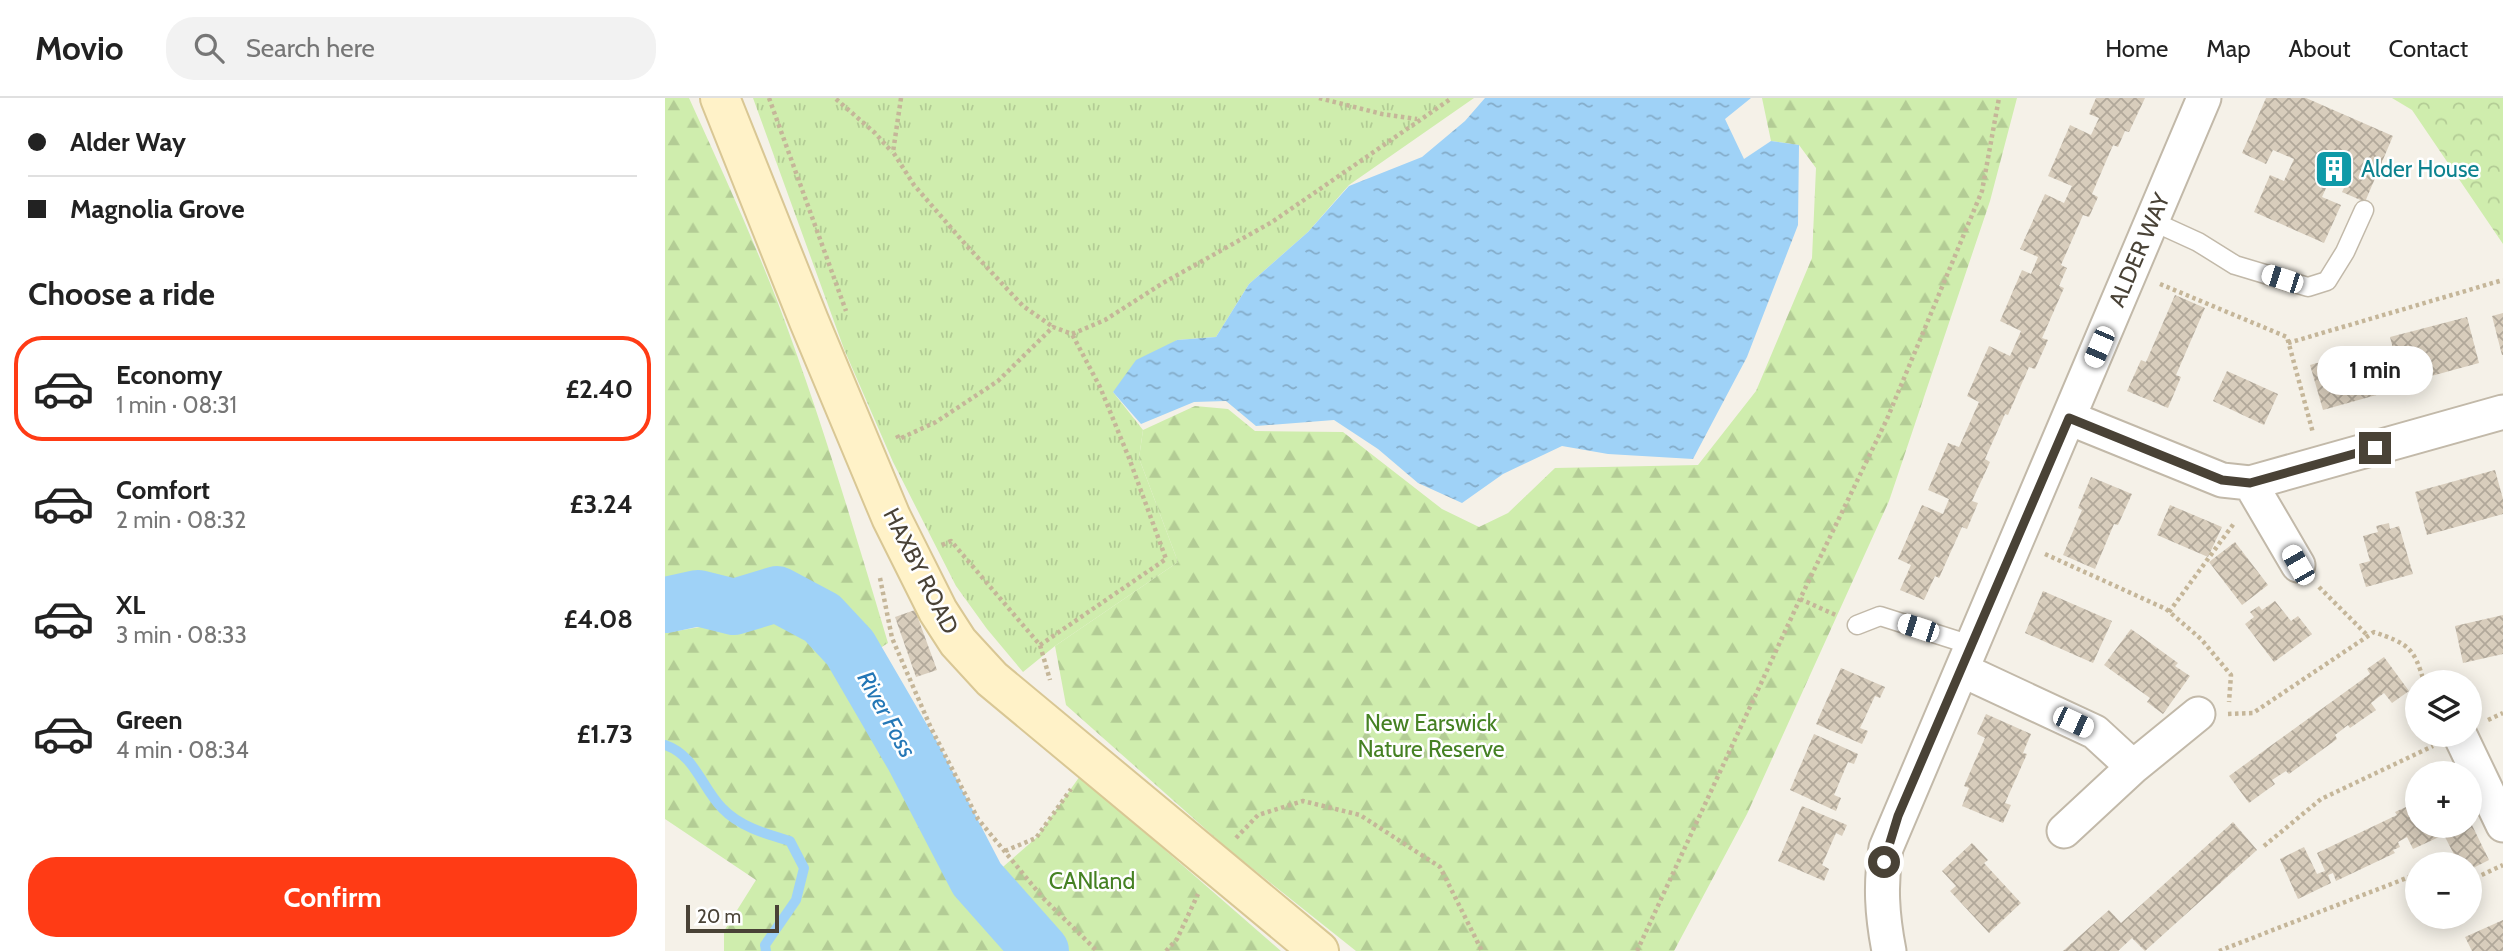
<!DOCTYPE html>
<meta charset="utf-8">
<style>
:root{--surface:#fff;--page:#f2f2f2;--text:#222;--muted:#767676;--line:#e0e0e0;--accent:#ff3b15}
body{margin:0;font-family:Cabin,sans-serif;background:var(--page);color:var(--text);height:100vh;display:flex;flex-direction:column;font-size:26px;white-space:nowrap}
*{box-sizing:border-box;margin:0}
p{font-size:23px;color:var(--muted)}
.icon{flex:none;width:38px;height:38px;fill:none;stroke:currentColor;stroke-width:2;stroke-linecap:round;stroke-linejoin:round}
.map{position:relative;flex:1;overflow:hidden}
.details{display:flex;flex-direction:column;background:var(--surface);width:665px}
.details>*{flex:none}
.hud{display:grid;align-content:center;height:154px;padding:0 28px;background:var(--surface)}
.fabs{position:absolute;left:1740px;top:572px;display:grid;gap:14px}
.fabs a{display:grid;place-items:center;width:77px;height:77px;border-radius:50%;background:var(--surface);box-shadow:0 4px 18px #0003;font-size:35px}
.scale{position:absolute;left:21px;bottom:18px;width:93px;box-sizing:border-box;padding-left:7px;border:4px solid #494236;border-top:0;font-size:19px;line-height:24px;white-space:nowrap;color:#494236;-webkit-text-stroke:5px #fff;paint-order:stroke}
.end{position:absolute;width:32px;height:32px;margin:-16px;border:9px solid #494236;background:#fff;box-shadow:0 0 0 4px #fff}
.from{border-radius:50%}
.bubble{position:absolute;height:49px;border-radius:24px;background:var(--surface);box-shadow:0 4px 18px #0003;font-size:23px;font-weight:700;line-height:49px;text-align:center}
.car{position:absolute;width:21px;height:42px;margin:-21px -10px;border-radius:9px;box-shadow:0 0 5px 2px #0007;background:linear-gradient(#fff 24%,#345 0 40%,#fff 0 76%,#345 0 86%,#fff 0)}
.hud b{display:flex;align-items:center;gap:24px;height:66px;font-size:26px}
.hud b+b{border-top:2px solid var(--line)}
.hud i{width:18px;height:18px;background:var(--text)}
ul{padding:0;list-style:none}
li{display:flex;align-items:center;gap:21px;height:105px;margin:0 14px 10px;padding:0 14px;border:4px solid transparent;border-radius:28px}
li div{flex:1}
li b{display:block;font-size:26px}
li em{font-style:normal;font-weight:700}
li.on{border-color:var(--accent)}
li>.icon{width:63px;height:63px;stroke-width:1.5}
h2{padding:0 28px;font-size:32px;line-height:84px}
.cta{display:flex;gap:14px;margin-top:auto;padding:14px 28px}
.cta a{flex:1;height:80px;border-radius:28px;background:var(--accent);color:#fff;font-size:28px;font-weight:700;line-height:80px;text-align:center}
header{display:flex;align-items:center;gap:42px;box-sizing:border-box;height:98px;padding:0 35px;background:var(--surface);border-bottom:2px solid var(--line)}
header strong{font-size:33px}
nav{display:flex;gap:38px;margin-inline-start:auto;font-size:24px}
.search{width:490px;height:63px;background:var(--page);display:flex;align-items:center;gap:18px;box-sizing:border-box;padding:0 24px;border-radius:28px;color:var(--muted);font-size:26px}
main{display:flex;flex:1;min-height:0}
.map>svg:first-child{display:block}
.grass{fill:url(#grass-tufts)}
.forest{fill:url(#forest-firs)}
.park{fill:url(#park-crowns)}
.water{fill:url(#water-ripples)}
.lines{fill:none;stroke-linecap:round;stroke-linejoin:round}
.stream{stroke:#9fd2f7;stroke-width:10}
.river{stroke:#9fd2f7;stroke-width:56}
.building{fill:url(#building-cross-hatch)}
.lane-casing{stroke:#c2b9a9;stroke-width:21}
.street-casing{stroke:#c2b9a9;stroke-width:37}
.secondary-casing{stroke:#d9c794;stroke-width:42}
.path{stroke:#c5b699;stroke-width:4.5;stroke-dasharray:3.5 3.5;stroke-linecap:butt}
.lane{stroke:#fff;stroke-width:18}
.street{stroke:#fff;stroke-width:33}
.secondary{stroke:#fff2c8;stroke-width:38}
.route{stroke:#494236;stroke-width:9}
.labels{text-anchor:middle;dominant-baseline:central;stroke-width:5;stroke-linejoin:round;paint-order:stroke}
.culture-label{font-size:23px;fill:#0d838f;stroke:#fff;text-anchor:start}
.street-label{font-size:23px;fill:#494236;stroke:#fff}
.park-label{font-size:23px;fill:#458123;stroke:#fff}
.water-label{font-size:24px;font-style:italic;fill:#2477b6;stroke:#fff}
</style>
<header>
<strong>Movio</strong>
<div class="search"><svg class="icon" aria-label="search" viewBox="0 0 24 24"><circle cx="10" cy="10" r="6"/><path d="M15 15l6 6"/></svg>Search here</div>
<nav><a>Home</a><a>Map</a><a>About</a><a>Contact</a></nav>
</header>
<main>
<section class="details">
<div class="hud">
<b><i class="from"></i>Alder Way</b>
<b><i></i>Magnolia Grove</b>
</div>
<h2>Choose a ride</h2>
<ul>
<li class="on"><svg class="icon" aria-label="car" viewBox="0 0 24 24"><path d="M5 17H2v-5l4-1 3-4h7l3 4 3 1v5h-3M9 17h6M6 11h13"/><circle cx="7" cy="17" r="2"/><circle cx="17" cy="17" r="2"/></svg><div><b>Economy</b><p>1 min · 08:31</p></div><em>£2.40</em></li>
<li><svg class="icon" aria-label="car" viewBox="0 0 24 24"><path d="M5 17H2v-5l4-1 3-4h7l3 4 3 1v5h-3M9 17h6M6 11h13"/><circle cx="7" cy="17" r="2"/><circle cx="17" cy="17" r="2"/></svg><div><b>Comfort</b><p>2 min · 08:32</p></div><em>£3.24</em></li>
<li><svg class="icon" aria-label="car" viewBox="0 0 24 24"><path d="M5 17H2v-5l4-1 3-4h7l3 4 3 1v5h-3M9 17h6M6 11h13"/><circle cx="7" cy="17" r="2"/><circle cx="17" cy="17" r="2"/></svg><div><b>XL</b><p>3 min · 08:33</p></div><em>£4.08</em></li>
<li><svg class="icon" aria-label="car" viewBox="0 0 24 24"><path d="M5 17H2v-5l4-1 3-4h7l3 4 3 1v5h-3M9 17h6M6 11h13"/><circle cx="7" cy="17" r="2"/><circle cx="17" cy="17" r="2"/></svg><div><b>Green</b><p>4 min · 08:34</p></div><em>£1.73</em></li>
</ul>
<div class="cta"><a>Confirm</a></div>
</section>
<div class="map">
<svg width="1838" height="853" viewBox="0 0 1838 853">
<defs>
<pattern id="grass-tufts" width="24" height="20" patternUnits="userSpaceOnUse" patternTransform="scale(1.75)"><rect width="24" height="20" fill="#cfedad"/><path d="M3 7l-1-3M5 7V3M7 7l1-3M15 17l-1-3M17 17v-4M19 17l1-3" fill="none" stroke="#b3cc95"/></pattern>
<pattern id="forest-firs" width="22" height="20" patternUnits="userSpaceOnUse" patternTransform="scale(1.75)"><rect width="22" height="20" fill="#cfedad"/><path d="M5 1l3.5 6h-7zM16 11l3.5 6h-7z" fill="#b3cc95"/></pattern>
<pattern id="park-crowns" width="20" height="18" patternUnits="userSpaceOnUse" patternTransform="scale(1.75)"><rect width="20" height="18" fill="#cfedad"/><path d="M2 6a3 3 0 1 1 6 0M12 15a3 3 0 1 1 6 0" fill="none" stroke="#b3cc95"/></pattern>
<pattern id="water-ripples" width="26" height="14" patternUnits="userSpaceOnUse" patternTransform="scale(1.75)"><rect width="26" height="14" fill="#9fd2f7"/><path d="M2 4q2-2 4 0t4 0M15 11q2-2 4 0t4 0" fill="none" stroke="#84acc9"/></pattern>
<pattern id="building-cross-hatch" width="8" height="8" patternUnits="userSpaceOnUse" patternTransform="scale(1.75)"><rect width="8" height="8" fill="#d8cdbc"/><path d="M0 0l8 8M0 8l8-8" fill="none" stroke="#b1a89a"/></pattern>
</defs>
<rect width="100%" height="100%" fill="#f5f1e8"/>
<!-- grass -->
<path class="grass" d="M88,0H809L684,87L643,134L584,186L551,239L512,242L448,294L478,332L474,360L513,464L390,548L358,574L322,531L291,488L228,364L179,251Z"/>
<!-- forest -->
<path class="forest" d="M0,0H24C55,68 86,136 113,205C155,316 189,431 223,545L209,554L176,518L128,489L0,496Z
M1097,0H1352L1325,103L1224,403L1082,716L1009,853H691L563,751L401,607L390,548L513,464L474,360L478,332L530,308L563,311L590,333L678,334L777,411L814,429L843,415L890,370L1033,367L1091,293L1147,160L1151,70L1134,47L1106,43Z
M109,505L146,524L174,552L236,666L266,734L302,796L343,853H59V833L91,782L0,721V535L76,522Z
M415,678L616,853H393L323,782L371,740Z"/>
<!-- park -->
<path class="park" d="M1727,0H1838V146L1747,12Z"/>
<!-- water -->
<path class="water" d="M820,0H1086L1060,21L1079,61L1106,43L1134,47L1133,127L1082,259L1028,361L943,356L897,348L838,376L797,405L753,385L713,351L669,322L591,328L561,303L529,304L476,326L448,294L471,262L512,242L551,239L584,186L643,134L684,88L757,59L800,23Z"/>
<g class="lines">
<!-- stream -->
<path class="stream" d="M0,647C30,657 37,690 57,710C75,729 101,736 125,743L139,770L131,802L100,847L101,853"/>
<!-- river -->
<path class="river" d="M0,507L33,500L69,509L112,496L157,520L185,550L249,660L312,781L376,853"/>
</g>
<!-- building -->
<path class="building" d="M1431,0H1480L1464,34L1460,33L1453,49L1448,47L1427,96L1433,99L1424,119L1418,117L1396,167L1402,170L1394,188L1399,190L1377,240L1383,242L1370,271L1364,269L1343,317L1340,316L1320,361L1325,364L1307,403L1313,405L1302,431L1297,429L1274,480L1270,478L1259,502L1235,492L1246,467L1233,461L1257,407L1278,416L1284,401L1263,392L1283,345L1294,349L1314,304L1302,298L1324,248L1345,258L1356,233L1335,223L1357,172L1366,176L1373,159L1355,151L1380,96L1399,105L1407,88L1383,78L1405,27L1426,37L1434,20L1424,16Z
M1601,0H1641L1728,38L1700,104L1677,94L1682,84L1667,77L1657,99L1676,107L1659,145L1589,114L1605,77L1619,83L1629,61L1608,52L1601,66L1577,55Z
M1510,197L1540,210L1511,277L1516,279L1503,310L1462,293L1476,262L1481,264Z
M1838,215V257H1837L1827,218Z
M1802,219L1814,265L1737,286L1725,239Z
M1702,251L1715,296L1658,312L1645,267Z
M1562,273L1613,296L1599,327L1548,303Z
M1830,372L1838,401V416L1762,437L1750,394Z
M1426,379L1467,396L1453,427L1449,426L1430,471L1398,457L1417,412L1413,410Z
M1505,407L1557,429L1543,459L1492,437Z
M1724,425L1725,431L1734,428L1748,476L1701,489L1694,466L1705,463L1698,438L1713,434L1711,428Z
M1570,444L1603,487L1577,507L1544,464Z
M1378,493L1447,523L1428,565L1360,535Z
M1610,503L1626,523L1633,518L1647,536L1609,564L1580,526L1589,519L1585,514L1594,508L1597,512Z
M250,512L272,572L251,579L230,519Z
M1838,517V556L1798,565L1790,528Z
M1466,531L1513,565L1510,568L1525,578L1498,616L1482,604L1485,600L1439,567Z
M1719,559L1744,593L1727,605L1719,595L1706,605L1711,612L1685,630L1683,627L1670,637L1672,641L1624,676L1621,673L1607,682L1610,686L1584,705L1564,678L1705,576L1702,571Z
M1176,570L1220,589L1215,600L1210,598L1195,630L1203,633L1197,646L1151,626Z
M1321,616L1366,636L1358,655L1362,656L1340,705L1346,707L1338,725L1297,708L1304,690L1299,688L1320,640L1312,636Z
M1149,636L1193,656L1189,666L1183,664L1169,697L1176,700L1171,713L1125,692Z
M1752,704V728H1769L1774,739L1748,751L1742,739L1733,744L1735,749L1728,752L1730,755L1671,783L1668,775L1663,777L1666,785L1633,801L1615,761L1639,749L1652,776L1660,773L1652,755L1732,717L1730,714Z
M1137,708L1182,727L1177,738L1171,735L1157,767L1164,771L1159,783L1113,763Z
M1804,721L1824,762L1804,772V766H1794L1779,737L1798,728H1804Z
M1568,724L1592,752L1480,853L1467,840L1453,853H1398L1444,812L1456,825Z
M1307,745L1323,762L1319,765L1356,805L1324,835L1285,793L1291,788L1277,773Z
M1838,822V853H1807L1800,839Z"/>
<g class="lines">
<!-- lane casing -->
<g class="lane-casing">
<path id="lane" d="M1487,123L1533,144L1570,167L1643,189L1662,183L1680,154L1699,112
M1192,527L1215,518L1306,547"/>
</g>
<!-- street casing -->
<g class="street-casing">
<path id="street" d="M1404,320L1557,382L1585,385L1838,314
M1585,385L1633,467
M1297,572L1430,634L1468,669L1399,733
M1795,637L1838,727
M1468,669L1533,616
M1224,853C1217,817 1215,786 1221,750L1539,0"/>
</g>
<!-- secondary casing -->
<g class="secondary-casing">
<path id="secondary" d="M55,0L144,223L226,419L273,513L293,544L327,581L654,853"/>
</g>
<!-- path -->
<path class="path" d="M104,0L181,213
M236,0L228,54L249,87L301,147L358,208L388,229
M654,0L717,16L752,21
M171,1L210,35L227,54
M1495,186L1622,239L1648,335
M1623,245L1838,182
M232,337L234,341L271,324L333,283L388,229L407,236L440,222L498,185L607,124L787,0
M277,447L286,443L375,547L385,582
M1380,456L1501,511L1536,541L1566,577L1564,604
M215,480L227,540L266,630L313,721L378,800L432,853
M1654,489L1703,538
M1135,501L1173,518
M1504,514L1570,424
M375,547L501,461L464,360L435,289L407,236
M1563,616L1588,615L1709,534C1743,546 1749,549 1759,584
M1823,622L1838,615
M571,740L593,717L638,703L695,717L775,769L817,853
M1599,748L1656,701L1768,648
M340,753L371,740L406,691
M1804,783L1838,767
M501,853L512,841L533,796
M972,853L1135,501L1222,321L1317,93L1334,0
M1554,853L1752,776"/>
<!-- lane -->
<use href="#lane" class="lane"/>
<!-- street -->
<use href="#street" class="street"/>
<!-- secondary -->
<use href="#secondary" class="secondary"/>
</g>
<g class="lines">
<!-- route -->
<path class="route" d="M1219,764L1233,718L1404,320L1557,382L1585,385L1710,350"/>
</g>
<!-- icons -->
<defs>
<g id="building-square" transform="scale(2.0125)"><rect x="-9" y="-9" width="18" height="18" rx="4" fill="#0f9aa8" stroke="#fff"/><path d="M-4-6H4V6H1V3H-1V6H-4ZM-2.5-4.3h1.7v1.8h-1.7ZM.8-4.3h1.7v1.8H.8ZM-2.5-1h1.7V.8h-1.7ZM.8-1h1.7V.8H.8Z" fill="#fff"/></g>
</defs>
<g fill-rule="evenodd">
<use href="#building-square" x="1669" y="71"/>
</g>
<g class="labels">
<!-- culture labels -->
<g class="culture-label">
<text x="1696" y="71">Alder House</text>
</g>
<!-- street labels -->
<g class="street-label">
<text transform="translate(1474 152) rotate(-67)">ALDER WAY</text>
<text transform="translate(256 473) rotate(63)">HAXBY ROAD</text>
</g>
<!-- park labels -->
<g class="park-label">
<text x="766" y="625">New Earswick<tspan x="766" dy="26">Nature Reserve</tspan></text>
<text x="427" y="783">CANland</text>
</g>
<!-- water labels -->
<g class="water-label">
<text transform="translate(222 616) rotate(61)">River Foss</text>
</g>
</g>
</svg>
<div class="fabs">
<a><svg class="icon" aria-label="layers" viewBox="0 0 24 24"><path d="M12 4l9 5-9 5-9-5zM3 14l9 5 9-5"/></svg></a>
<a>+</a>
<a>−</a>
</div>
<div class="scale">20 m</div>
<i class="end from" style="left:1219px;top:764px"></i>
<i class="end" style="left:1710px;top:350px"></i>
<div class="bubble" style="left:1652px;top:248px;width:116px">1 min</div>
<i class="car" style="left:1617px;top:181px;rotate:288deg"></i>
<i class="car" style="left:1434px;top:249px;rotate:203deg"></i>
<i class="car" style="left:1633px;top:467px;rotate:330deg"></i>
<i class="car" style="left:1253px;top:530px;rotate:288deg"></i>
<i class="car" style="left:1408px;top:624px;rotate:115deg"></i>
</div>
</main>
